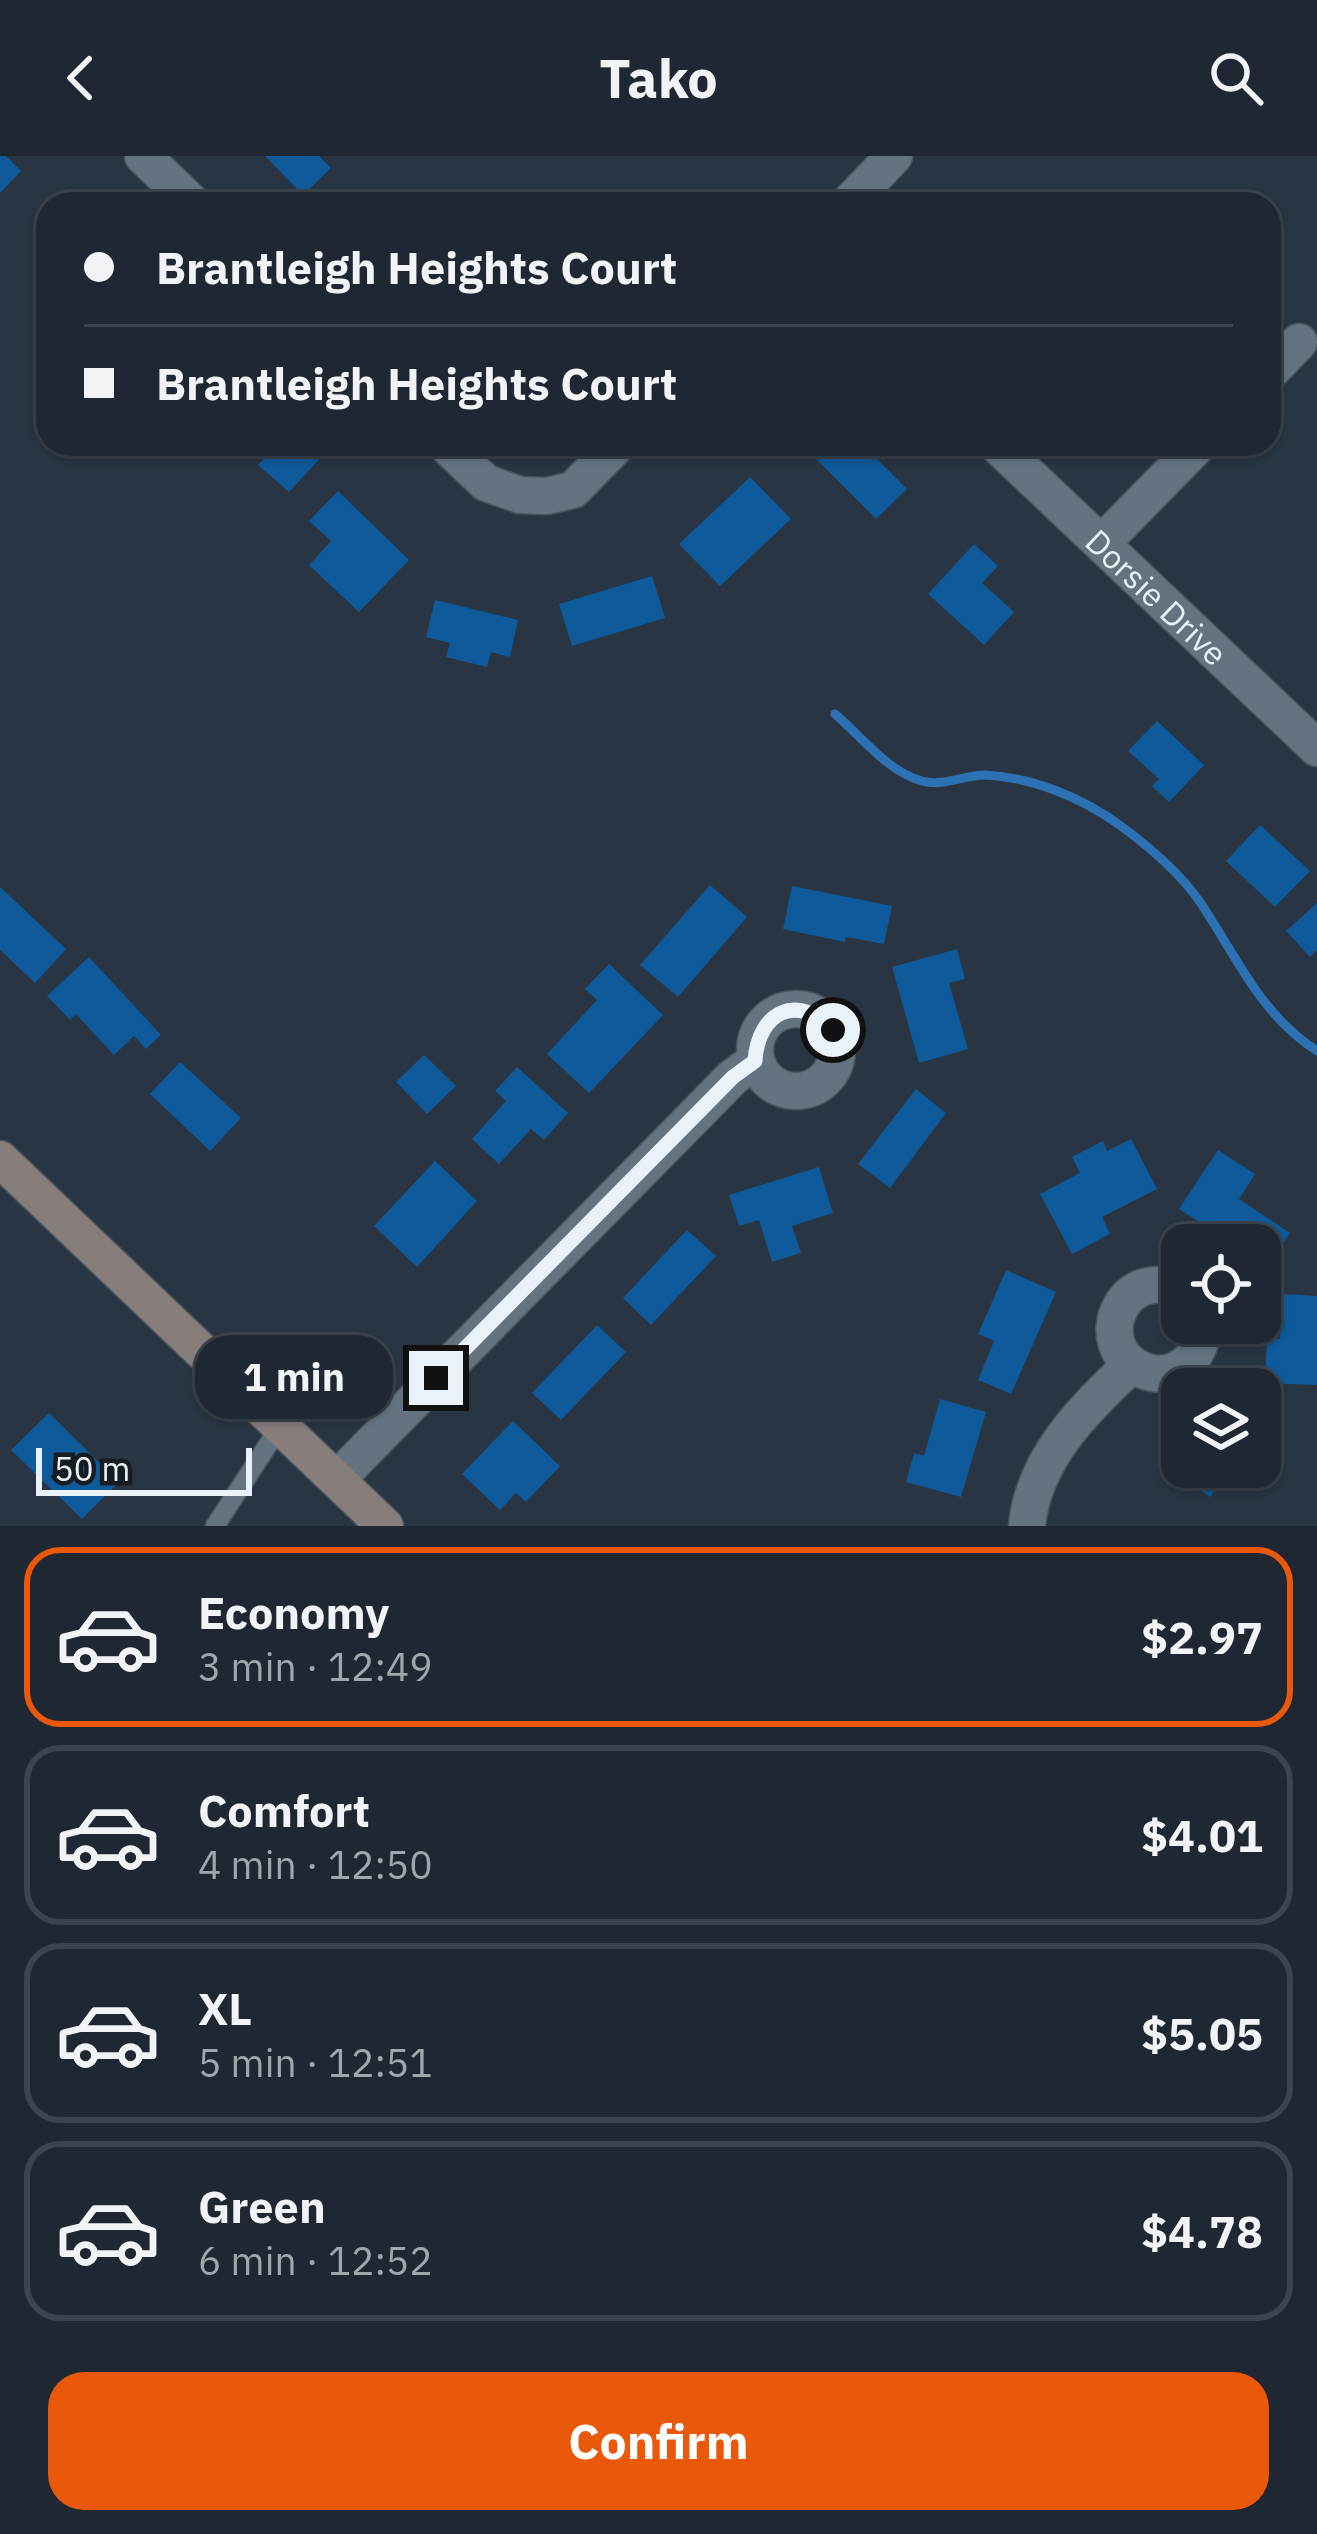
<!DOCTYPE html>
<meta charset="utf-8">
<style>
:root{--surface:#1f2832;--page:#2c343e;--text:#f1f3f6;--muted:#a1a6ac;--line:#3c444d;--accent:#ea580c}
body{margin:0;font-family:"IBM Plex Sans",sans-serif;background:var(--page);color:var(--text);height:100vh;display:flex;flex-direction:column;font-size:45px;white-space:nowrap}
*{box-sizing:border-box;margin:0}
p{font-size:39px;color:var(--muted)}
.icon{flex:none;width:66px;height:66px;fill:none;stroke:currentColor;stroke-width:2;stroke-linecap:round;stroke-linejoin:round}
.map{position:relative;height:1370px;overflow:hidden}
.sheet{display:flex;flex-direction:column;background:var(--surface);flex:1}
.sheet>*{flex:none}
.hud{position:absolute;left:36px;top:36px;width:1245px;height:264px;border-radius:36px;box-shadow:0 3px 9px #0004,0 0 0 3px var(--line);display:grid;align-content:center;height:264px;padding:0 48px;background:var(--surface)}
.buttons{position:absolute;left:1161px;top:1068px;display:grid;gap:24px}
.buttons a{display:grid;place-items:center;width:120px;height:120px;border-radius:24px;background:var(--surface);box-shadow:0 3px 9px #0004,0 0 0 3px var(--line);font-size:60px}
.scale{position:absolute;left:36px;bottom:30px;width:216px;box-sizing:border-box;padding-left:12px;border:6px solid #e9f1f9;border-top:0;font-size:33px;line-height:42px;white-space:nowrap;color:#e9f1f9;-webkit-text-stroke:9px #171c22;paint-order:stroke}
.end{position:absolute;width:54px;height:54px;margin:-27px;border:15px solid #e9f1f9;background:#111;box-shadow:0 0 0 6px #111}
.from{border-radius:50%}
.bubble{position:absolute;height:84px;border-radius:36px;background:var(--surface);box-shadow:0 3px 9px #0004,0 0 0 3px var(--line);font-size:39px;font-weight:700;line-height:84px;text-align:center}
.hud b{display:flex;align-items:center;gap:42px;height:114px;font-size:45px}
.hud b+b{border-top:3px solid var(--line)}
.hud i{width:30px;height:30px;background:var(--text)}
ul{padding:21px 0 0;list-style:none}
li{display:flex;align-items:center;gap:36px;height:180px;margin:0 24px 18px;padding:0 24px;border:6px solid var(--line);border-radius:36px}
li div{flex:1}
li b{display:block;font-size:45px}
li em{font-style:normal;font-weight:700}
li.selected{border-color:var(--accent)}
li>.icon{width:108px;height:108px;stroke-width:1.5}
.action{display:flex;gap:24px;margin-top:auto;padding:24px 48px}
.action a{flex:1;height:138px;border-radius:36px;background:var(--accent);color:#fff;font-size:48px;font-weight:700;line-height:138px;text-align:center}
header{display:flex;justify-content:space-between;align-items:center;height:156px;padding:0 48px;background:var(--surface);font-size:54px;font-weight:700}
.map>svg:first-child{display:block}
.lines{fill:none;stroke-linecap:round;stroke-linejoin:round}
.stream{stroke:#2c71b4;stroke-width:9}
.building{fill:#0e5a9a}
.lane-casing{stroke:#49535e;stroke-width:21}
.street-casing{stroke:#49535e;stroke-width:39}
.secondary-casing{stroke:#49535e;stroke-width:39}
.lane{stroke:#657381;stroke-width:18}
.street{stroke:#657381;stroke-width:36}
.secondary{stroke:#877e7c;stroke-width:36}
.route{stroke:#e9f1f9;stroke-width:15}
.labels{text-anchor:middle;dominant-baseline:central;stroke-width:9;stroke-linejoin:round;paint-order:stroke}
.street-label{font-size:33px;fill:#e9f1f9;stroke:#171c22}
</style>
<header><svg class="icon" aria-label="back" viewBox="0 0 24 24"><path d="M15 5l-7 7 7 7"/></svg>Tako<svg class="icon" aria-label="search" viewBox="0 0 24 24"><circle cx="10" cy="10" r="6"/><path d="M15 15l6 6"/></svg></header>
<div class="map">
<svg width="1317" height="1370" viewBox="0 0 1317 1370">
<rect width="100%" height="100%" fill="#293542"/>
<g class="lines">
<!-- stream -->
<path class="stream" d="M835,558C860,579 889,617 922,625C943,631 964,619 985,619C1032,621 1083,642 1121,670C1148,690 1180,717 1200,746C1237,801 1260,858 1317,895"/>
</g>
<!-- building -->
<path class="building" d="M0,0H6L21,15L0,37Z
M265,0H319L331,12L303,39Z
M257,288H317L326,296L289,336L258,309L268,298Z
M801,288H862L907,333L876,363Z
M750,321L791,363L720,430L679,388Z
M338,335L409,404L359,456L309,409L331,385L309,365Z
M974,388L998,410L982,427L1014,456L984,489L928,438Z
M652,420L665,462L572,490L559,448Z
M435,444L518,464L510,501L491,496L487,511L446,501L450,487L426,481Z
M1157,565L1204,609L1169,646L1152,630L1159,623L1128,595Z
M1260,669L1310,715L1275,751L1226,705Z
M710,729L747,761L678,841L640,809Z
M792,730L892,750L884,788L846,781L845,786L783,773Z
M0,731L66,793L35,827L0,794Z
M1317,747V794L1310,801L1286,775Z
M957,793L965,823L949,827L968,893L919,907L892,811Z
M89,801L161,879L146,893L134,880L114,899L76,858L70,864L47,840Z
M609,808L663,859L589,937L547,898L597,844L585,833Z
M424,899L456,930L427,958L396,926Z
M180,906L241,962L210,995L150,938Z
M517,911L568,957L544,984L531,973L499,1008L472,983L506,945L495,935Z
M916,933L946,957L890,1032L858,1008Z
M1131,983L1157,1033L1102,1061L1110,1078L1072,1098L1040,1038L1080,1017L1072,1001L1103,985L1107,995Z
M1218,994L1255,1018L1239,1043L1290,1077L1267,1111L1260,1106V1089H1234L1179,1053Z
M435,1005L477,1045L417,1111L374,1070Z
M819,1011L833,1057L792,1070L801,1097L772,1106L759,1064L739,1070L729,1039Z
M687,1074L716,1100L651,1169L623,1142Z
M1006,1114L1056,1136L1011,1238L978,1224L994,1185L978,1178Z
M1282,1138L1317,1140V1229L1265,1227L1267,1183H1280Z
M597,1169L626,1196L561,1264L532,1237Z
M940,1243L986,1256L961,1341L906,1326L914,1297L924,1300Z
M49,1257L119,1326L82,1363L11,1294Z
M513,1265L560,1310L526,1346L516,1337L500,1354L462,1318Z
M1182,1284V1311H1255L1240,1331L1225,1320L1210,1341L1165,1308Z"/>
<g class="lines">
<!-- lane casing -->
<g class="lane-casing">
<path id="lane" d="M215,1370L281,1269"/>
</g>
<!-- street casing -->
<g class="street-casing">
<g id="street">
<path d="M143,0L193,48"/>
<path d="M848,48L894,0"/>
<path d="M1269,217L1299,186"/>
<path d="M445,288L486,327L520,339L547,340L573,334L618,288"/>
<path id="s1" d="M996,288L1317,592"/>
<path d="M1102,387L1199,288"/>
<circle cx="796" cy="894" r="41"/>
<path d="M1182,1136C1122,1104 1087,1191 1142,1214C1154,1219 1167,1219 1178,1213C1197,1203 1202,1187 1203,1167"/>
<path d="M337,1323L733,921L755,905"/>
<path d="M1027,1370C1033,1303 1084,1253 1131,1209"/>
</g>
</g>
<!-- secondary casing -->
<g class="secondary-casing">
<path id="secondary" d="M0,1003L385,1370"/>
</g>
<!-- lane -->
<use href="#lane" class="lane"/>
<!-- street -->
<use href="#street" class="street"/>
<!-- secondary -->
<use href="#secondary" class="secondary"/>
</g>
<g class="lines">
<!-- route -->
<path class="route" d="M436,1222L733,921L755,905C758,856 797,836 833,874"/>
</g>
<g class="labels">
<!-- street labels -->
<g class="street-label">
<text stroke="none"><textPath href="#s1" startOffset="222">Dorsie Drive</textPath></text>
</g>
</g>
</svg>
<div class="buttons">
<a><svg class="icon" aria-label="locate" viewBox="0 0 24 24"><circle cx="12" cy="12" r="6"/><path d="M12 2v4M12 18v4M2 12h4M18 12h4"/></svg></a>
<a><svg class="icon" aria-label="layers" viewBox="0 0 24 24"><path d="M12 4l9 5-9 5-9-5zM3 14l9 5 9-5"/></svg></a>
</div>
<div class="scale">50 m</div>
<i class="end from" style="left:833px;top:874px"></i>
<i class="end" style="left:436px;top:1222px"></i>
<div class="bubble" style="left:195px;top:1179px;width:198px">1 min</div>
<div class="hud">
<b><i class="from"></i>Brantleigh Heights Court</b>
<b><i></i>Brantleigh Heights Court</b>
</div>
</div>
<section class="sheet">
<ul>
<li class="selected"><svg class="icon" aria-label="car" viewBox="0 0 24 24"><path d="M5 17H2v-5l4-1 3-4h7l3 4 3 1v5h-3M9 17h6M6 11h13"/><circle cx="7" cy="17" r="2"/><circle cx="17" cy="17" r="2"/></svg><div><b>Economy</b><p>3 min · 12:49</p></div><em>$2.97</em></li>
<li><svg class="icon" aria-label="car" viewBox="0 0 24 24"><path d="M5 17H2v-5l4-1 3-4h7l3 4 3 1v5h-3M9 17h6M6 11h13"/><circle cx="7" cy="17" r="2"/><circle cx="17" cy="17" r="2"/></svg><div><b>Comfort</b><p>4 min · 12:50</p></div><em>$4.01</em></li>
<li><svg class="icon" aria-label="car" viewBox="0 0 24 24"><path d="M5 17H2v-5l4-1 3-4h7l3 4 3 1v5h-3M9 17h6M6 11h13"/><circle cx="7" cy="17" r="2"/><circle cx="17" cy="17" r="2"/></svg><div><b>XL</b><p>5 min · 12:51</p></div><em>$5.05</em></li>
<li><svg class="icon" aria-label="car" viewBox="0 0 24 24"><path d="M5 17H2v-5l4-1 3-4h7l3 4 3 1v5h-3M9 17h6M6 11h13"/><circle cx="7" cy="17" r="2"/><circle cx="17" cy="17" r="2"/></svg><div><b>Green</b><p>6 min · 12:52</p></div><em>$4.78</em></li>
</ul>
<div class="action"><a>Confirm</a></div>
</section>
